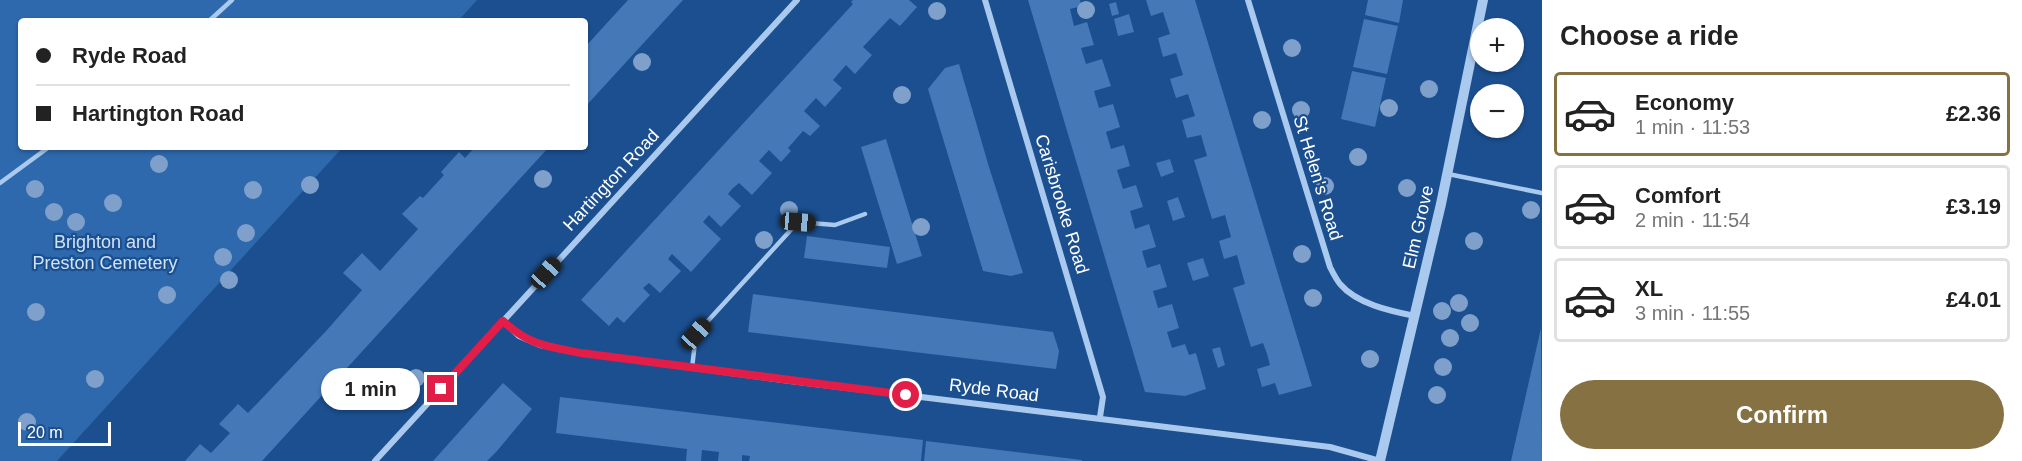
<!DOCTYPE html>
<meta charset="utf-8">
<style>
:root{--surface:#fff;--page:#f6f6f6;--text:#222;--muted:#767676;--line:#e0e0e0;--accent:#857141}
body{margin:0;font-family:Arial,sans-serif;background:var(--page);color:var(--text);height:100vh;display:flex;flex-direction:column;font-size:22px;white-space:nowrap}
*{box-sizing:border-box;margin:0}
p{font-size:20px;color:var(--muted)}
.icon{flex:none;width:33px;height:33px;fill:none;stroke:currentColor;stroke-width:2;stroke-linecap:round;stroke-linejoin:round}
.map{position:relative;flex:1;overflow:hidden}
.panel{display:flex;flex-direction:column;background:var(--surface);width:480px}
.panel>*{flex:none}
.guide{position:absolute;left:18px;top:18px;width:570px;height:132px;border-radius:6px;box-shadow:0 2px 4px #0004;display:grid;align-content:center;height:132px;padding:0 18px;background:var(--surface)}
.fabs{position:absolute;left:1470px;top:18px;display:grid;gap:12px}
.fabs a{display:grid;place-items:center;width:54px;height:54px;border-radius:50%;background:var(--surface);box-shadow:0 2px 4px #0004;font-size:30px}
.scale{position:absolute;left:18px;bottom:15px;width:93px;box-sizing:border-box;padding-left:6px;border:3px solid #fff;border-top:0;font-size:16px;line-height:21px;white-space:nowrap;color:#fff;-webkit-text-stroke:4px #1b4f8f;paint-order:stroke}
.end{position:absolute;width:27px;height:27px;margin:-14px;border:8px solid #e11d48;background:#fff;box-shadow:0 0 0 3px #fff}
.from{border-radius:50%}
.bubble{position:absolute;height:42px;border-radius:21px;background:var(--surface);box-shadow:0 2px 4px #0004;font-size:20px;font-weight:800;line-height:42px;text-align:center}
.car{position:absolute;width:18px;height:36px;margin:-18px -9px;border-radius:8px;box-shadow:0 0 4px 2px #0007;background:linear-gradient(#222 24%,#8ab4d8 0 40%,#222 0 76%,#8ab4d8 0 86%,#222 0)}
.guide b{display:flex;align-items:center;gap:21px;height:57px;font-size:22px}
.guide b+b{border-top:2px solid var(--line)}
.guide i{width:15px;height:15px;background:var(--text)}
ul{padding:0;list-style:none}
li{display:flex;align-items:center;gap:18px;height:84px;margin:0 12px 9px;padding:0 6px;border:3px solid var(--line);border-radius:6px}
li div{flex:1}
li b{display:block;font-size:22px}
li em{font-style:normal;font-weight:800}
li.selected{border-color:var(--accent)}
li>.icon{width:54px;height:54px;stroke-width:1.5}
h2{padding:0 18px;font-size:27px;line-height:72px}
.action{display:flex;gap:12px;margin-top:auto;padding:12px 18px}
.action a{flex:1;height:69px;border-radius:36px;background:var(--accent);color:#fff;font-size:24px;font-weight:800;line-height:69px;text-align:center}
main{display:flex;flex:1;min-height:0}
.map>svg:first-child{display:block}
.green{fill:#2e69ad}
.building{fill:#4478b7}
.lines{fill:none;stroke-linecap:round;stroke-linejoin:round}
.service{stroke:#a9c9ee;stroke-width:4.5}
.minor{stroke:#a9c9ee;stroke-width:6}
.tertiary{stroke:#a9c9ee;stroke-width:10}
.tree{fill:#7ea0ca}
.route{stroke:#e11d48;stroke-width:8}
.labels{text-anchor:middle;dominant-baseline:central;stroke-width:4.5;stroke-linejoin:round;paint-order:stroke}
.street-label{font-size:18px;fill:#fff;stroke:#1b4f8f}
.park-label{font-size:18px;fill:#cfe3fa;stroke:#1b4f8f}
</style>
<main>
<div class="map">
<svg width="1542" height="461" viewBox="0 0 1542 461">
<rect width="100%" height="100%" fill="#1b4f8f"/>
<!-- green -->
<path class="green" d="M0,0H477L458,21H21V147H343L57,461H0Z"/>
<!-- building -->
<path class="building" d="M628,0H683L585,107V47Z
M853,0H909L917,7L900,26L890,18L863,47L872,55L855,74L846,65L833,80L842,88L825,107L816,98L804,111L820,126L810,136L803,131L788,148L791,151L781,162L769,150L759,161L772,173L752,195L739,183L732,189L728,194L741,206L721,227L709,215L703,222L721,239L691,272L672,254L668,259L681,271L660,293L649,283L643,288L650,295L633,313L624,323L617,317L609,326L581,300L853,4L851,2Z
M1028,0H1080L1082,6L1070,9L1074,26L1087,22L1094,45L1081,48L1086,64L1102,59L1111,86L1094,91L1099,108L1113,104L1120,127L1106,132L1111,149L1124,145L1130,166L1117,170L1123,189L1136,185L1143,207L1130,211L1135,229L1149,224L1156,247L1142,251L1147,268L1160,264L1167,287L1153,291L1158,308L1172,304L1179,328L1167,332L1172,348L1185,344L1189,355L1196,353L1206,389L1185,396L1145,392Z
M1146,0H1195L1312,386L1279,395L1275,383L1262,387L1257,369L1270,365L1267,354L1263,343L1251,347L1233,288L1245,284L1237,255L1224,259L1219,241L1231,237L1225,215L1212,219L1194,160L1207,156L1201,135L1187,138L1182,120L1195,116L1188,94L1176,98L1170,79L1183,75L1176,53L1163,57L1158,38L1170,34L1163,12L1151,16Z
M1368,0H1403L1399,23L1365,15Z
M1116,2L1119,14L1112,16L1109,4Z
M1129,14L1134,32L1118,36L1114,19Z
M1364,19L1398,26L1387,74L1353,67Z
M959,64L989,167L1023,273L1011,276L983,271L967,218L928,89L945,68Z
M1352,71L1386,78L1375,127L1341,119Z
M886,139L922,256L897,264L861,147Z
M475,147H549L262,461H185L200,444L211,453L230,433L219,424L238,404L248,413L327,330L362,290L343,273L362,253L380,271L418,229L402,214L420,196L423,198L444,175L441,172L459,152L465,158Z
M1170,159L1174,172L1161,177L1156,163Z
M1178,197L1185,217L1173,221L1167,201Z
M807,236L890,247L887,268L804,258Z
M1203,258L1209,276L1193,281L1187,263Z
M753,294L1053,332L1059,351L1056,369L748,332Z
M1541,328L1542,461H1511Z
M1220,347L1225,365L1218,368L1212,349Z
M503,383L532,409L497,451L487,461H433Z
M560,397L923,440L921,461H749L750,456L742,455V461H718L719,452L702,450L701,461H686L687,449L556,433Z
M926,441L1082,460V461H924Z"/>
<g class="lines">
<!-- service -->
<path class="service" d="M209,21L232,0
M1448,174L1542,193
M0,183L49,147
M692,368L696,334L798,222L835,225L865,214"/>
<!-- minor -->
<path class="minor" d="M985,0L1103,397L1100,417
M1248,0L1330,267C1333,273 1336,279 1340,284C1357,304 1390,311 1415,316
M503,321L519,336L540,345L581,353L790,381L1330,447L1380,461
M375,461L797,0"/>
<!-- tertiary -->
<path class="tertiary" d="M1380,461L1441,204L1483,0"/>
</g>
<!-- trees -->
<g class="tree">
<circle cx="1086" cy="10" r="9"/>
<circle cx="937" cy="11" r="9"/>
<circle cx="1292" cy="48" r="9"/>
<circle cx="642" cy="62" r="9"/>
<circle cx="1429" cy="89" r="9"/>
<circle cx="902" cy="95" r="9"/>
<circle cx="1389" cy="108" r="9"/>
<circle cx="1301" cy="110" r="9"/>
<circle cx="1262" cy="120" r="9"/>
<circle cx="1358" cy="157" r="9"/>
<circle cx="159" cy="164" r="9"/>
<circle cx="543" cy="179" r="9"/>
<circle cx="310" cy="185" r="9"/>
<circle cx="1325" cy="186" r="9"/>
<circle cx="1407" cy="188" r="9"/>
<circle cx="35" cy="189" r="9"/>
<circle cx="253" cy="190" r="9"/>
<circle cx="113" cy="203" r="9"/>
<circle cx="789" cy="210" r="9"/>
<circle cx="1531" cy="210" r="9"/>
<circle cx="54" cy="212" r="9"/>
<circle cx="76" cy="222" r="9"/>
<circle cx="921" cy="227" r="9"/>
<circle cx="246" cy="233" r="9"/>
<circle cx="764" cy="240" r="9"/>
<circle cx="1474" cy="241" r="9"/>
<circle cx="1302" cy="254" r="9"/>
<circle cx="223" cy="257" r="9"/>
<circle cx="229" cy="280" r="9"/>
<circle cx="167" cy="295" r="9"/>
<circle cx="1313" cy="298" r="9"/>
<circle cx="1459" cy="303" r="9"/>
<circle cx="1442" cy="311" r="9"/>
<circle cx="36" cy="312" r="9"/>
<circle cx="1470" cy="323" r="9"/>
<circle cx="1450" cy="338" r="9"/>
<circle cx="1370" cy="359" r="9"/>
<circle cx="1443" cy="367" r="9"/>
<circle cx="416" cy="378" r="9"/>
<circle cx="95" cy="379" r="9"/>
<circle cx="1437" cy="395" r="9"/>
<circle cx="27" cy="422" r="9"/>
</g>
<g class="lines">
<!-- route -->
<path class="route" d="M441,389L503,321C529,345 548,347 581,353L906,395"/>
</g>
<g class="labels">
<!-- street labels -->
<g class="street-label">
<text transform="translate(1318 178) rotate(73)">St Helen's Road</text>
<text transform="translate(611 180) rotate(-47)">Hartington Road</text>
<text transform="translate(1062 204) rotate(73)">Carisbrooke Road</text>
<text transform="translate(1418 227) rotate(-77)">Elm Grove</text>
<text transform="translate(994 390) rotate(7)">Ryde Road</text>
</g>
<!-- park labels -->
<g class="park-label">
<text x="105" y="242">Brighton and<tspan x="105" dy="21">Preston Cemetery</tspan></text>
</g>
</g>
</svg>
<div class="fabs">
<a>+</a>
<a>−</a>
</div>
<div class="scale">20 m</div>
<i class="end from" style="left:906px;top:395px"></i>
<i class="end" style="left:441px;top:389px"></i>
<div class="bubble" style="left:321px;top:368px;width:99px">1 min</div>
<i class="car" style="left:798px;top:222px;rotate:95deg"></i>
<i class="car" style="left:546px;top:273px;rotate:42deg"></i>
<i class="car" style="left:696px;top:334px;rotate:42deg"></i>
<div class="guide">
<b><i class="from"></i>Ryde Road</b>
<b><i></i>Hartington Road</b>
</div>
</div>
<section class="panel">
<h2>Choose a ride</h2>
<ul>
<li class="selected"><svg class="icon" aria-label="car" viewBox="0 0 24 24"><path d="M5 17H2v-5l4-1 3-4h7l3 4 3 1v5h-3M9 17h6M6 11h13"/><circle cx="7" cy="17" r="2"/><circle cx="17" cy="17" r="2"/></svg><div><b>Economy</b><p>1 min · 11:53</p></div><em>£2.36</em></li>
<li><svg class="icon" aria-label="car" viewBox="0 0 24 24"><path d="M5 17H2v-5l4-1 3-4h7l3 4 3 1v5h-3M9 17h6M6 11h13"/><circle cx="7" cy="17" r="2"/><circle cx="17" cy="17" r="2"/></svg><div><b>Comfort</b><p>2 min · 11:54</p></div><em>£3.19</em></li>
<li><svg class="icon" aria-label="car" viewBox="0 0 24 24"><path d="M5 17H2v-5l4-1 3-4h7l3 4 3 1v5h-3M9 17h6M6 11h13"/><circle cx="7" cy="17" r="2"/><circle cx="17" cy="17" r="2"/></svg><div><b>XL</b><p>3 min · 11:55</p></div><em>£4.01</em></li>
</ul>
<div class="action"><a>Confirm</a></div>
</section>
</main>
